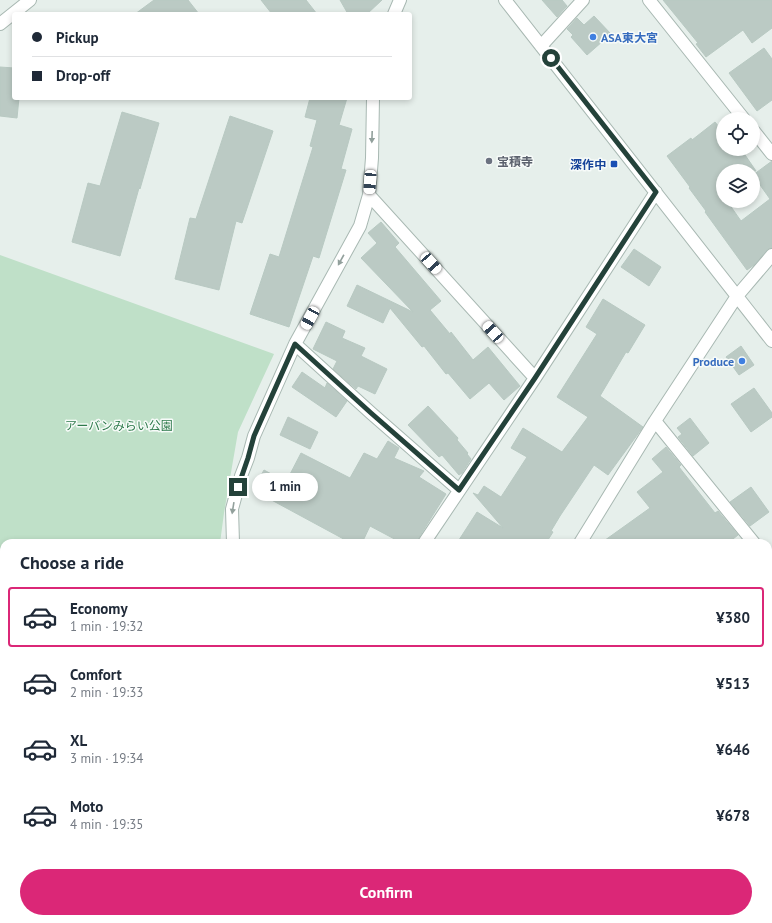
<!DOCTYPE html>
<meta charset="utf-8">
<style>
:root{--surface:#fff;--page:#f6f6f7;--text:#1f2937;--muted:#747a83;--line:#e0e1e3;--accent:#db2777}
body{margin:0;font-family:"PT Sans","Noto Sans JP",sans-serif;background:var(--page);color:var(--text);height:100vh;display:flex;flex-direction:column;font-size:15px;white-space:nowrap}
*{box-sizing:border-box;margin:0}
p{font-size:13px;color:var(--muted)}
.icon{flex:none;width:22px;height:22px;fill:none;stroke:currentColor;stroke-width:2;stroke-linecap:round;stroke-linejoin:round}
.map{position:relative;flex:1;overflow:hidden}
.details{position:absolute;left:0px;top:539px;width:772px;height:384px;display:flex;flex-direction:column;background:var(--surface);border-radius:12px 12px 0 0;box-shadow:0 2px 6px #0003}
.details>*{flex:none}
.guide{position:absolute;left:12px;top:12px;width:400px;height:88px;border-radius:4px;box-shadow:0 2px 6px #0003;display:grid;align-content:center;height:88px;padding:0 20px;background:var(--surface)}
.buttons{position:absolute;left:716px;top:112px;display:grid;gap:8px}
.buttons a{display:grid;place-items:center;width:44px;height:44px;border-radius:50%;background:var(--surface);box-shadow:0 2px 6px #0003;font-size:20px}
.end{position:absolute;width:18px;height:18px;margin:-9px;border:5px solid #24423a;background:#fff;box-shadow:0 0 0 2px #fff}
.from{border-radius:50%}
.bubble{position:absolute;height:28px;border-radius:14px;background:var(--surface);box-shadow:0 2px 6px #0003;font-size:13px;font-weight:700;line-height:28px;text-align:center}
.car{position:absolute;width:12px;height:24px;margin:-12px -6px;border-radius:5px;box-shadow:0 0 3px 1px #0007;background:linear-gradient(#fff 24%,#345 0 40%,#fff 0 76%,#345 0 86%,#fff 0)}
.guide b{display:flex;align-items:center;gap:14px;height:38px;font-size:15px}
.guide b+b{border-top:1px solid var(--line)}
.guide i{width:10px;height:10px;background:var(--text)}
ul{padding:0;list-style:none}
li{display:flex;align-items:center;gap:12px;height:60px;margin:0 8px 6px;padding:0 12px;border:2px solid transparent;border-radius:4px}
li div{flex:1}
li b{display:block;font-size:15px}
li em{font-style:normal;font-weight:700}
li.on{border-color:var(--accent)}
li>.icon{width:36px;height:36px;stroke-width:1.5}
h2{padding:0 20px;font-size:18px;line-height:48px}
.action{display:flex;gap:8px;margin-top:auto;padding:8px 20px}
.action a{flex:1;height:46px;border-radius:24px;background:var(--accent);color:#fff;font-size:16px;font-weight:700;line-height:46px;text-align:center}
.map>svg:first-child{display:block}
.green{fill:#bfe0c8}
.building{fill:#bbcac4;stroke:#b8c9c2}
.lines{fill:none;stroke-linecap:round;stroke-linejoin:round}
.minor-casing{stroke:#a8b8b2;stroke-width:14}
.highway-casing{stroke:#c2cac8;stroke-width:14}
.minor{stroke:#fff;stroke-width:12}
.highway{stroke:#2f6f62;stroke-width:12}
.oneway{fill:#92a09c}
.route{stroke:#24423a;stroke-width:5}
.shop-dot{fill:#3f7fe0;stroke:#f7fbf9;stroke-width:1.5}
.worship-dot{fill:#6b7280;stroke:#f7fbf9;stroke-width:1.5}
.transit-dot{fill:#1a4fb4;stroke:#f7fbf9;stroke-width:1.5}
.labels{text-anchor:middle;dominant-baseline:central;stroke-width:3;stroke-linejoin:round;paint-order:stroke}
.shop-label{font-size:12px;font-weight:bold;fill:#366cbe;stroke:#f7fbf9;text-anchor:start}
.worship-label{font-size:12px;font-weight:bold;fill:#5b616d;stroke:#f7fbf9;text-anchor:start}
.transit-label{font-size:12px;font-weight:bold;fill:#164399;stroke:#f7fbf9;text-anchor:end}
.park-label{font-size:12px;fill:#2d7a4b;stroke:#f7fbf9}
</style>
<div class="map">
<svg width="772" height="923" viewBox="0 0 772 923">
<rect width="100%" height="100%" fill="#e6efeb"/>
<!-- green -->
<path class="green" d="M0,255L274,354L238,432L224,513L220,543H4V919H199V923H0Z"/>
<!-- building -->
<path class="building" d="M154,0H188L199,14H135Z
M261,0H306L317,14H272Z
M340,0H382L367,14H348Z
M542,0H562L567,6L557,17Z
M663,0H772V28L752,43L743,30L706,57L696,44L698,43Z
M594,16L611,34L587,55L571,37L573,35L567,29L577,18L584,25Z
M764,48L772,59V100L757,111L729,73Z
M0,67L14,68V98H19L17,118L0,116Z
M310,98H347L339,125L352,129L341,169L346,170L319,258L313,256L289,327L250,314L270,254L279,257L313,147L310,146L317,120L305,117Z
M122,112L159,123L140,189L139,188L120,256L72,242L88,183L100,186Z
M230,116L273,131L242,223L236,221L219,290L175,279L190,218L196,219Z
M715,122L723,132V149H741L756,171H723V201H727L741,221L770,199L753,175L772,161V248L767,250L754,265L747,270L705,212L706,211L689,188L690,187L667,156L691,138L692,140Z
M381,222L399,243L395,247L441,301L430,310L450,334L451,332L473,360L488,347L520,386L504,400L489,383L470,399L448,373L446,374L424,346L422,347L390,308L383,323L347,306L357,285L413,312L361,258L377,243L368,233Z
M634,249L661,267L649,286L621,267Z
M603,299L645,325L628,353L626,352L600,396L643,427L608,475L594,465L560,516L551,531L553,532L546,543H457L477,512L503,528L473,493L478,495L484,486L501,497L527,457L511,448L523,428L562,452L588,417L557,397L597,334L586,327Z
M326,322L345,331L342,338L365,348L361,356L387,369L375,394L358,386L356,389L333,369L337,361L313,349Z
M741,346L754,365L739,375L726,357Z
M302,372L325,388L327,383L347,401L336,417L292,387Z
M754,388L772,413V417L751,432L731,404Z
M428,406L458,438L457,440L468,453L467,454L471,459L462,473L459,475L442,455L439,457L408,425Z
M288,417L318,432L310,449L280,435Z
M690,418L709,443L693,456L678,437L682,434L677,428Z
M388,441L399,448L394,458L424,471L419,477L446,494L418,539L417,543H402L370,526L362,543H351L253,490L264,470L286,482L301,453L350,478L364,453L377,459Z
M666,447L681,465L679,467L690,481L715,513L718,511L738,535L728,543H601L650,508L637,492L663,472L652,459Z
M751,487L769,512L750,526L730,502Z"/>
<g class="lines">
<!-- minor casing -->
<g class="minor-casing">
<path id="minor" d="M505,0L772,341
M649,0L744,119
M394,14L400,0
M0,24L30,0
M541,46L583,0
M753,130L772,154
M369,195L535,378
M295,344L371,413L459,490
M655,421L754,543
M233,543L232,509L241,476L248,458L254,436L295,344L360,226L369,195L372,158L373,98
M424,543L535,378L656,192
M580,543L655,421L737,296L772,255
M768,560L772,565
M768,639L772,632
M212,923V919
M320,923L322,919
M463,923L465,919
M610,923L613,919"/>
</g>
<!-- highway casing -->
<g class="highway-casing">
<path id="highway" d="M768,914L772,907"/>
</g>
<!-- minor -->
<use href="#minor" class="minor"/>
<!-- highway -->
<use href="#highway" class="highway"/>
</g>
<!-- one-way arrows -->
<defs><path id="oneway-solid" d="M-6-.8H1V-3.2L6.5 0L1 3.2V.8H-6Z"/></defs>
<g class="oneway">
<use href="#oneway-solid" transform="translate(372 137) rotate(92)"/>
<use href="#oneway-solid" transform="translate(341 260) rotate(119)"/>
<use href="#oneway-solid" transform="translate(233 508) rotate(99)"/>
</g>
<g class="lines">
<!-- route -->
<path class="route" d="M238,487L248,458L254,436L295,344L371,413L459,490L535,378L656,192L551,58"/>
</g>
<!-- markers -->
<g class="shop-dot">
<circle cx="593" cy="37" r="4"/>
<circle cx="742" cy="361" r="4"/>
</g>
<circle class="worship-dot" cx="489" cy="161" r="4"/>
<rect class="transit-dot" x="610" y="160" width="8" height="8" rx="2"/>
<g class="labels">
<!-- shop labels -->
<g class="shop-label">
<text x="601" y="37">ASA東大宮</text>
<text x="734" y="361" text-anchor="end">Produce</text>
</g>
<!-- worship labels -->
<g class="worship-label">
<text x="497" y="161">宝積寺</text>
</g>
<!-- transit labels -->
<g class="transit-label">
<text x="606" y="164">深作中</text>
</g>
<!-- park labels -->
<g class="park-label">
<text x="119" y="425">アーバンみらい公園</text>
</g>
</g>
</svg>
<div class="buttons">
<a><svg class="icon" aria-label="locate" viewBox="0 0 24 24"><circle cx="12" cy="12" r="6"/><path d="M12 2v4M12 18v4M2 12h4M18 12h4"/></svg></a>
<a><svg class="icon" aria-label="layers" viewBox="0 0 24 24"><path d="M12 4l9 5-9 5-9-5zM3 14l9 5 9-5"/></svg></a>
</div>
<i class="end from" style="left:551px;top:58px"></i>
<i class="end" style="left:238px;top:487px"></i>
<div class="bubble" style="left:252px;top:473px;width:66px">1 min</div>
<i class="car" style="left:370px;top:182px;rotate:184deg"></i>
<i class="car" style="left:431px;top:263px;rotate:138deg"></i>
<i class="car" style="left:310px;top:318px;rotate:209deg"></i>
<i class="car" style="left:493px;top:332px;rotate:318deg"></i>
<div class="guide">
<b><i class="from"></i>Pickup</b>
<b><i></i>Drop-off</b>
</div>
<section class="details">
<h2>Choose a ride</h2>
<ul>
<li class="on"><svg class="icon" aria-label="car" viewBox="0 0 24 24"><path d="M5 17H2v-5l4-1 3-4h7l3 4 3 1v5h-3M9 17h6M6 11h13"/><circle cx="7" cy="17" r="2"/><circle cx="17" cy="17" r="2"/></svg><div><b>Economy</b><p>1 min · 19:32</p></div><em>¥380</em></li>
<li><svg class="icon" aria-label="car" viewBox="0 0 24 24"><path d="M5 17H2v-5l4-1 3-4h7l3 4 3 1v5h-3M9 17h6M6 11h13"/><circle cx="7" cy="17" r="2"/><circle cx="17" cy="17" r="2"/></svg><div><b>Comfort</b><p>2 min · 19:33</p></div><em>¥513</em></li>
<li><svg class="icon" aria-label="car" viewBox="0 0 24 24"><path d="M5 17H2v-5l4-1 3-4h7l3 4 3 1v5h-3M9 17h6M6 11h13"/><circle cx="7" cy="17" r="2"/><circle cx="17" cy="17" r="2"/></svg><div><b>XL</b><p>3 min · 19:34</p></div><em>¥646</em></li>
<li><svg class="icon" aria-label="car" viewBox="0 0 24 24"><path d="M5 17H2v-5l4-1 3-4h7l3 4 3 1v5h-3M9 17h6M6 11h13"/><circle cx="7" cy="17" r="2"/><circle cx="17" cy="17" r="2"/></svg><div><b>Moto</b><p>4 min · 19:35</p></div><em>¥678</em></li>
</ul>
<div class="action"><a>Confirm</a></div>
</section>
</div>
